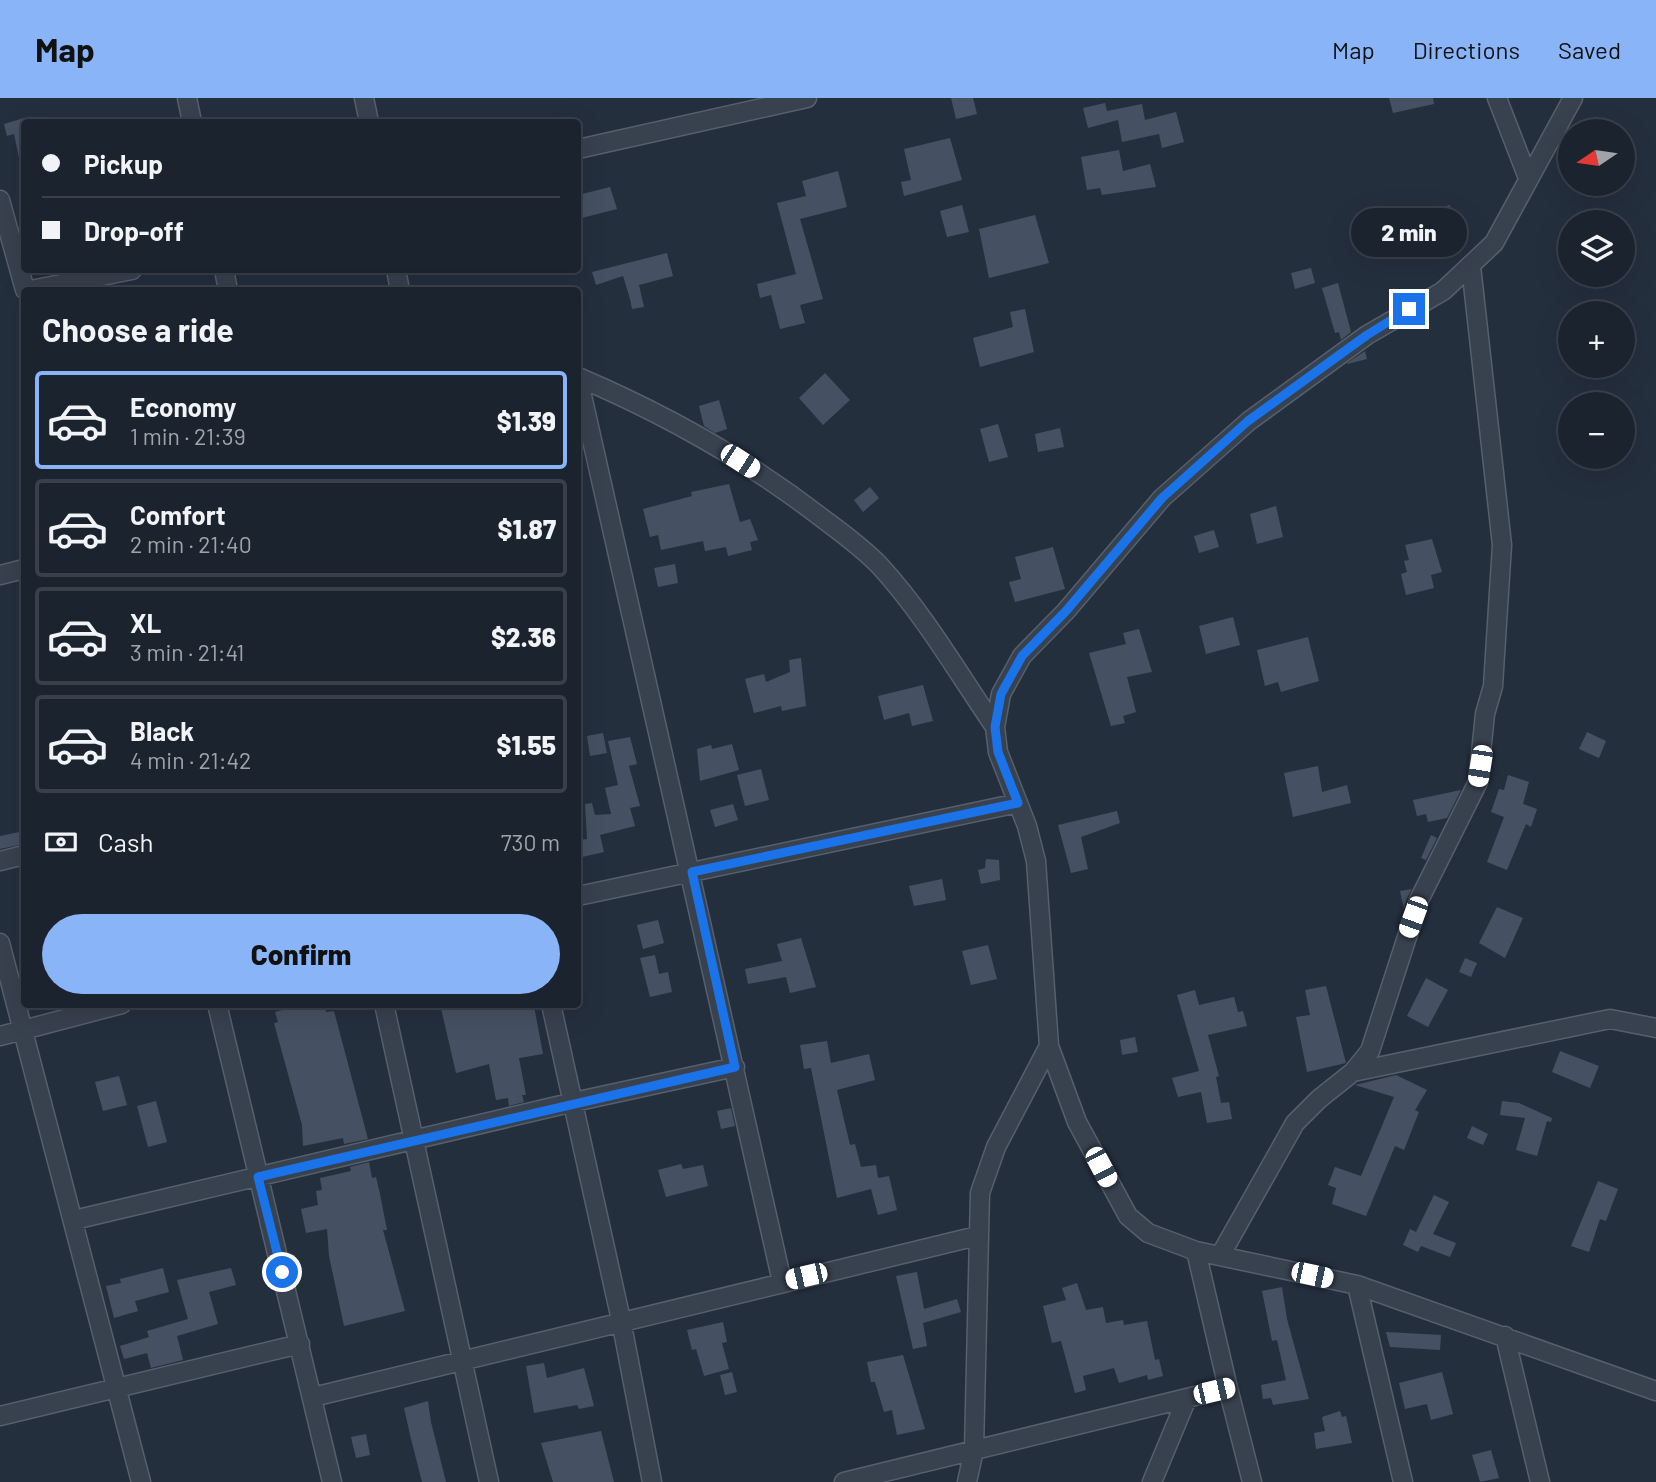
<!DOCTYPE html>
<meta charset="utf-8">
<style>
:root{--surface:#1b232e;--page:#282f3a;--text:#f1f3f6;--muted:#a0a4aa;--line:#39404a;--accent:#8ab4f8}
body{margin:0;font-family:Barlow,sans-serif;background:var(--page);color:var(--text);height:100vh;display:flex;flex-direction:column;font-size:26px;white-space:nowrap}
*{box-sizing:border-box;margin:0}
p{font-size:23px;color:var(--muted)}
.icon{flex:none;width:38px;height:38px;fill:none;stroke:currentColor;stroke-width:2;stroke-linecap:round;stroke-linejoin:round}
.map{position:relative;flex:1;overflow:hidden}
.details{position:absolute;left:21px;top:189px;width:560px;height:721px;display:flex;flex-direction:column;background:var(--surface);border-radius:7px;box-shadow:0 7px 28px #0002,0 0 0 2px var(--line)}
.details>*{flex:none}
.banner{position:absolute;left:21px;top:21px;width:560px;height:154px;border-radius:7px;box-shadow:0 7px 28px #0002,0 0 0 2px var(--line);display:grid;align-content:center;height:154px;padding:0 21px;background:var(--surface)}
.needle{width:46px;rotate:257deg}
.buttons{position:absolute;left:1558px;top:21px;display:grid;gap:14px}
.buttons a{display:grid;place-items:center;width:77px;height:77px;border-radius:50%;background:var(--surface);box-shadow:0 7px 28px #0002,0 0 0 2px var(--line);font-size:35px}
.end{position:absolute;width:32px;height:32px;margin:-16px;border:9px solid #1a73e8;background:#fff;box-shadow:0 0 0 4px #fff}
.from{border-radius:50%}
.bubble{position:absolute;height:49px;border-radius:24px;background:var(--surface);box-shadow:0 7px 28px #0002,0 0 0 2px var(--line);font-size:23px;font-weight:800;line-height:49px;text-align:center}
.car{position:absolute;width:21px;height:42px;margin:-21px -10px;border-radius:9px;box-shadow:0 0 5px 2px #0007;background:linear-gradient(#fff 24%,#345 0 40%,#fff 0 76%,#345 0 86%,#fff 0)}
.banner b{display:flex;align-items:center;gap:24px;height:66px;font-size:26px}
.banner b+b{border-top:2px solid var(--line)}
.banner i{width:18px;height:18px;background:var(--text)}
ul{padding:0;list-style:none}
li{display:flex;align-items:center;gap:21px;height:98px;margin:0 14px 10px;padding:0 7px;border:4px solid var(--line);border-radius:7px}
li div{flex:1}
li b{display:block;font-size:26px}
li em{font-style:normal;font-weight:800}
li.current{border-color:var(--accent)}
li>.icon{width:63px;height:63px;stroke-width:1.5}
h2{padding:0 21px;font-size:32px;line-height:84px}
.pay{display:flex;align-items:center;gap:18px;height:77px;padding:0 21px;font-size:26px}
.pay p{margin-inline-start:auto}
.action{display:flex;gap:14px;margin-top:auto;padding:14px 21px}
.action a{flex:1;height:80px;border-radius:42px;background:var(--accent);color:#111;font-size:28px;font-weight:800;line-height:80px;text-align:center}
header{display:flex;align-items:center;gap:42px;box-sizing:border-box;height:98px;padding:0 35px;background:var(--accent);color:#111}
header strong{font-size:33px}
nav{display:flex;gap:38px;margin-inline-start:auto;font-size:24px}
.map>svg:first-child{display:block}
.building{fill:#455162}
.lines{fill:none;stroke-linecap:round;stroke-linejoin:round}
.minor-casing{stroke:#565f6c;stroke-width:21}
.minor{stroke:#38414e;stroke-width:18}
.route{stroke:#1a73e8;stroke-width:9}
</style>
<header>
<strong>Map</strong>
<nav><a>Map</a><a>Directions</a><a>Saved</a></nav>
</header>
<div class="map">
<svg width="1656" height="1384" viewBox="0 0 1656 1384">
<rect width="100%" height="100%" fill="#242f3e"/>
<!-- building -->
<path class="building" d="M951,0H973L977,16L956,21Z
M1389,0H1433L1434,6L1393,15Z
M1105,5L1107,13L1142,6L1145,22L1176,14L1184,44L1162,50L1159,36L1122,44L1118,22L1088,30L1083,10Z
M24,20V59L19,60L14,36L7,38L4,26Z
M950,40L962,82L904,98L901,84L911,82L904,51Z
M1119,52L1123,73L1150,66L1156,89L1102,97L1100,90L1087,92L1081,59Z
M838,73L847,109L800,121L823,201L800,207L805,225L780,231L771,197L760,200L757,186L796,176L777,105L806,98L802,83Z
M610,89L617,111L578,121V97Z
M962,107L969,134L947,139L940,113Z
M1450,107L1460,147L1433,154L1427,130L1423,131L1419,115Z
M1035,117L1049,165L989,180L979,131Z
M667,155L673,178L639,187L644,209L632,211L630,201L620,168L623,178L596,187L592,174Z
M1311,170L1315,185L1295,191L1291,175Z
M1338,185L1351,234L1341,242L1339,234L1335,235L1322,190Z
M1025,211L1034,254L980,269L973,240L1013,229L1010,214Z
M1365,253L1367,261L1347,266V265Z
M825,275L850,302L823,327L799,300Z
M719,302L727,331L715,335L704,328L699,308Z
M998,326L1008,359L989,364L980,331Z
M1060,330L1064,349L1038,354L1035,336Z
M729,386L740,424L750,421L758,442L750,444L752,452L728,458L726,449L705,453L703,443L661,452L658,437L650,439L643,411L692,398L691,394Z
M870,389L879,400L863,414L854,402Z
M1276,408L1283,439L1257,446L1250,416Z
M1214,432L1219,449L1199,455L1194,438Z
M1432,441L1442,474L1431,477L1434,490L1406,497L1401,476L1407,474L1404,463L1409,462L1405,447Z
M1053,449L1065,491L1015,504L1009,484L1021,481L1015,459Z
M675,466L678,485L658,489L654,470Z
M1233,519L1240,547L1206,556L1199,528Z
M1139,531L1152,574L1127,579L1136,614L1123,618L1125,625L1111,628L1089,555L1126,546L1123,535Z
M1308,539L1319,583L1281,594L1278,584L1265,588L1257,552Z
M801,560L806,608L782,613L781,608L754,615L745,581L764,576L766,584L790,574L789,562Z
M923,587L933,623L912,628L909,615L884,622L878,598Z
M1587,634L1606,643L1599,660L1579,651Z
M603,635L607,655L590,658L587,638Z
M630,639L637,666L629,668L640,708L630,710L635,728L600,737L604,754L578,760V742L587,741L585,706L592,705L595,717L611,716L605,690L618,687L608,643Z
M732,646L739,672L700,683L697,651L711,647L712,651Z
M1318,668L1322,694L1347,687L1351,705L1293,719L1284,675Z
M761,671L769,702L745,708L737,677Z
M1508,677L1529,684L1523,706L1537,711L1531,729L1526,726L1507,772L1487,764L1504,719L1491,714L1499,691L1504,692Z
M1461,692L1447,720L1428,724L1426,716L1417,718L1413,702Z
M733,706L738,722L715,729L710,712Z
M1117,713L1120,725L1081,739L1088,771L1071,775L1058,727Z
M24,733V746L0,751V738Z
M1431,737L1437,740L1426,762L1421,760Z
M986,761L999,762L1000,782L981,786L978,772L985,770Z
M942,781L946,802L914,808L909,788Z
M1412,791L1408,798L1404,811L1400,793Z
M1497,809L1523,820L1505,860L1479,845Z
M658,822L664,845L643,851L637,827Z
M801,840L816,889L790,895L786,879L748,886L745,871L782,863L777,846Z
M988,847L997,881L971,887L962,853Z
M655,857L659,876L668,874L672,894L650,899L640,860Z
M1465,860L1477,865L1471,879L1459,874Z
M1426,880L1448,892L1428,929L1407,918Z
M1326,888L1346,965L1307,974L1296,919L1310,917L1305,892Z
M1195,892L1199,907L1234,899L1238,914L1243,913L1247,928L1208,937L1219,978L1216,979L1221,1005L1229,1004L1232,1021L1207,1025L1201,994L1178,999L1172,980L1199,973L1177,897Z
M304,906H325L326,914L334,913L368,1041L344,1046L343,1040L303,1048L302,1027L274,925L278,924L275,914Z
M440,906H511L512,912L534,908L543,956L519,960L526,997H522L524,1004L509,1008L508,1000L496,1002L489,966L456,975Z
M1135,939L1138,954L1122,957L1120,942Z
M827,943L831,965L869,956L875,982L837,992L850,1047L855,1046L861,1069L876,1067L878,1080L889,1078L897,1112L878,1117L871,1091L837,1100L811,970L804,971L800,947Z
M1560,953L1599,968L1590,990L1552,974Z
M1396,977L1427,992L1415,1012L1419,1014L1404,1052L1395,1048L1366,1118L1332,1106L1336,1090L1328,1087L1335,1069L1361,1078L1394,999L1355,987Z
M119,978L127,1007L103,1013L95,984Z
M156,1003L167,1044L148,1049L137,1008Z
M1502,1003L1519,1005L1552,1020L1551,1024L1547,1023L1537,1058L1516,1052L1525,1020L1500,1017Z
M731,1010L735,1028L721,1031L717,1013Z
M1472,1028L1488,1036L1483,1047L1467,1040Z
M369,1064L372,1080L376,1079L380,1096L387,1132H383L405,1213L344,1228L329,1158L327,1131L306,1135L301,1111L318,1107L316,1093L322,1092L320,1080L351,1073L350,1069Z
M681,1066L683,1071L703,1067L708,1088L666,1099L658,1072Z
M1598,1083L1618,1091L1606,1123L1600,1121L1589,1154L1571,1148Z
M1434,1097L1449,1104L1433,1136L1456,1145L1450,1159L1421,1148L1418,1154L1403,1147L1410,1131L1416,1134Z
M163,1170L169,1194L135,1203L138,1213L114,1220L106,1188L121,1185L120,1181Z
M231,1170L236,1187L209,1194L218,1226L177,1238L183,1262L151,1270L147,1255L124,1261L120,1248L149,1239L147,1233L188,1221L177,1182Z
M917,1174L924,1211L957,1201L961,1214L923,1225L927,1248L913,1251L896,1178Z
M1077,1185L1086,1212L1103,1209L1106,1225L1123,1222L1124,1227L1147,1223L1155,1262L1159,1261L1163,1278L1148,1282L1147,1277L1119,1285L1114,1270L1083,1278L1086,1292L1075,1295L1061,1243L1052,1245L1043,1208L1066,1202L1062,1190Z
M1282,1189L1287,1221L1309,1301L1273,1307L1271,1300L1263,1301L1261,1287L1286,1282L1277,1242L1272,1243L1262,1193Z
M723,1224L727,1244L722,1245L729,1271L704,1278L696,1251L692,1252L687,1232Z
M1386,1234L1441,1237L1440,1252L1390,1249Z
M903,1257L925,1331L897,1337L892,1312L884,1314L875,1284H871L867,1264Z
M544,1265L547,1280L584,1270L594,1308L579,1311L577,1307L534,1315L526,1268Z
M732,1274L737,1294L725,1297L720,1277Z
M1442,1274L1453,1316L1431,1322L1427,1306L1405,1311L1399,1285Z
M428,1303L431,1324L446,1384H422L411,1341L404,1310Z
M1340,1313L1342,1319L1346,1318L1352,1345L1316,1351L1314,1335L1325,1333L1322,1319Z
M601,1333L614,1384H553L541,1345Z
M366,1336L370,1357L356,1360L351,1339Z
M1491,1352L1499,1380L1480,1384L1472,1357Z"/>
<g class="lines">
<!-- minor casing -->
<g class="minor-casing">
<path id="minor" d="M187,0L192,24
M364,0L369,24
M1497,0L1528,80
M1573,0L1494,145L1443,193L1367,237L1249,323L1162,400L1066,513L1022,558L1001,596L995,629L998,654L1027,728L1036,763L1049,948L1077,1024L1128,1118L1148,1135L1196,1153L1357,1187L1656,1293
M578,51L807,0
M0,102L25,192
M224,172L228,192
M396,172L400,192
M31,192L132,172
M578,279C665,316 747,362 822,420C842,435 863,450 880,468C924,516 958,575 995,629
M578,280L782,1184
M0,477L24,471
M0,763L24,757
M578,798L1018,705
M0,845L141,1384
M217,906L332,1384
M384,906L489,1384
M551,906L621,1222L652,1384
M0,938L122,906
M1353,974L1610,921L1656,930
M74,1122L574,1004L735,969
M1196,1153L1228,1290
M1220,1158L1295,1025L1319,1001L1353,974L1370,953L1419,802L1478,684L1485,616L1493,588L1502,447L1471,168
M1357,1187L1403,1384
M1505,1238L1540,1384
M313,1299L977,1138
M0,1318L300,1246
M844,1384L1228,1290L1252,1384
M967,1384L974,1352L980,1095L996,1049L1049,948
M1152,1384L1187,1300"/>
</g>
<!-- minor -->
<use href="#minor" class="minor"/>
</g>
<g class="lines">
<!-- route -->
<path class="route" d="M282,1174L258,1079L735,969L692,774L1018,705L998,654L995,629L1001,596L1022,558L1066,513L1162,400L1248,323L1367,237L1409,211"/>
</g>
</svg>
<div class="buttons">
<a><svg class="needle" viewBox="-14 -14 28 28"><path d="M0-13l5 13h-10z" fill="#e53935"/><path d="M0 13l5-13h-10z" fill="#a0a4aa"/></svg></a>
<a><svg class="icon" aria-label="layers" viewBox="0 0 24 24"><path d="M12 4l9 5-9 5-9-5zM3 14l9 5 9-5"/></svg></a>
<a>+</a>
<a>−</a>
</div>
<i class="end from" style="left:282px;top:1174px"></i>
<i class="end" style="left:1409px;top:211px"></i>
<div class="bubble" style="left:1351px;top:110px;width:116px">2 min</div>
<i class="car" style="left:740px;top:363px;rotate:123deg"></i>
<i class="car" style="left:1480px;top:668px;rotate:189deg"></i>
<i class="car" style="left:1413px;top:819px;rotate:200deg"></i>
<i class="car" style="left:1101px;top:1069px;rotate:152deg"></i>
<i class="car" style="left:1312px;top:1177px;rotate:102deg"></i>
<i class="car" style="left:806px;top:1178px;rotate:257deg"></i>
<i class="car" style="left:1214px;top:1293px;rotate:77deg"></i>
<div class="banner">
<b><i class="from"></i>Pickup</b>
<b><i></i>Drop-off</b>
</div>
<section class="details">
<h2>Choose a ride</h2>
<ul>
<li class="current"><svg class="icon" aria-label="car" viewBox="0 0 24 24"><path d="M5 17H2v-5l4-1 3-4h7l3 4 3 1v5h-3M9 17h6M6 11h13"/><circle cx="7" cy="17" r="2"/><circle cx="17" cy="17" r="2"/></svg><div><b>Economy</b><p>1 min · 21:39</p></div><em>$1.39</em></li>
<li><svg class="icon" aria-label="car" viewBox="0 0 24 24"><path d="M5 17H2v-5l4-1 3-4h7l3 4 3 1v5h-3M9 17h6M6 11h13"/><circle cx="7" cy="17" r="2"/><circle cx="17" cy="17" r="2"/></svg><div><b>Comfort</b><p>2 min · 21:40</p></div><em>$1.87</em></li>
<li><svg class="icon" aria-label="car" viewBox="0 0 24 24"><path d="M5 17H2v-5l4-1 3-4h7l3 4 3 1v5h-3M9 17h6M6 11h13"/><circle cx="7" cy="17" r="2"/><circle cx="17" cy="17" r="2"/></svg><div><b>XL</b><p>3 min · 21:41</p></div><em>$2.36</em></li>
<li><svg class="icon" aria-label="car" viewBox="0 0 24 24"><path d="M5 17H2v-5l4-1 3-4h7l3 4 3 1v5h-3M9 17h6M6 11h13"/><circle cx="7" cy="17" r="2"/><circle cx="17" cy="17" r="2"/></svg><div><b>Black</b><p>4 min · 21:42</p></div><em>$1.55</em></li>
</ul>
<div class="pay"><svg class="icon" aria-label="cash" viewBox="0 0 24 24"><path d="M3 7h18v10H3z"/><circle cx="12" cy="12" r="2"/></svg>Cash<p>730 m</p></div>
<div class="action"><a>Confirm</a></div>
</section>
</div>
